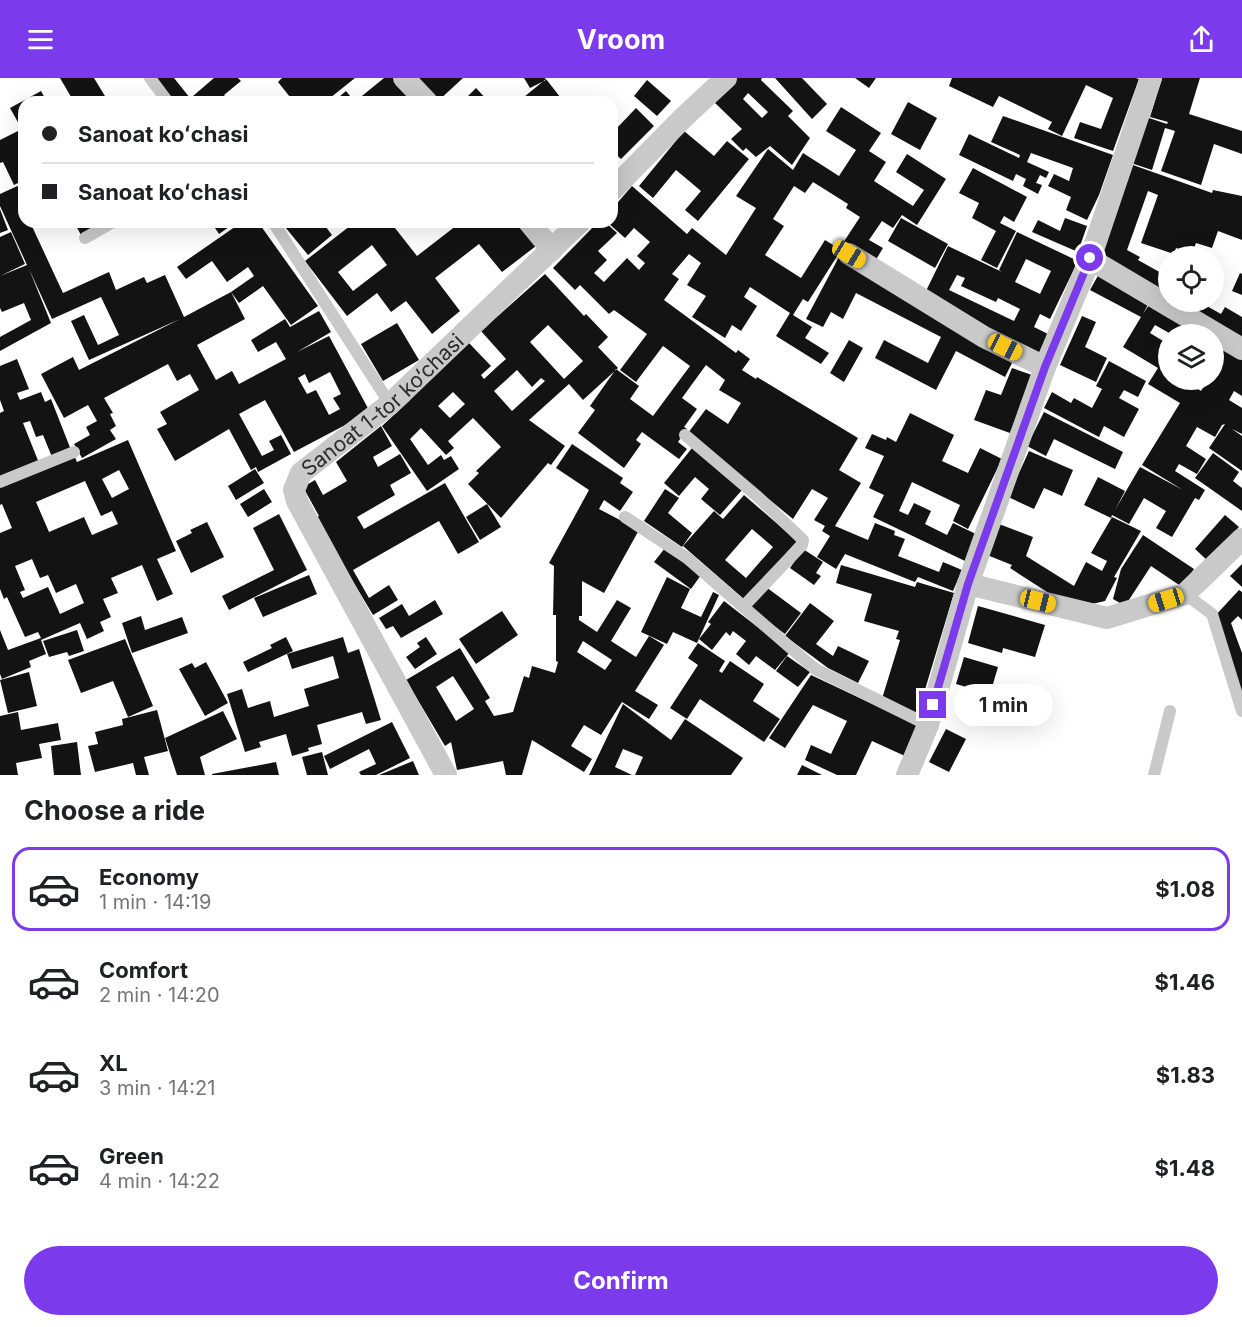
<!DOCTYPE html>
<meta charset="utf-8">
<style>
:root{--surface:#fff;--page:#f2f2f2;--text:#202124;--muted:#757577;--line:#e0e0e0;--accent:#7c3aed}
body{margin:0;font-family:Inter,sans-serif;background:var(--page);color:var(--text);height:100vh;display:flex;flex-direction:column;font-size:22px;white-space:nowrap}
*{box-sizing:border-box;margin:0}
p{font-size:20px;color:var(--muted)}
.icon{flex:none;width:33px;height:33px;fill:none;stroke:currentColor;stroke-width:2;stroke-linecap:round;stroke-linejoin:round}
.map{position:relative;height:697px;overflow:hidden}
.panel{display:flex;flex-direction:column;background:var(--surface);flex:1}
.panel>*{flex:none}
.banner{position:absolute;left:18px;top:18px;width:600px;height:132px;border-radius:18px;box-shadow:0 6px 24px #0002;display:grid;align-content:center;height:132px;padding:0 24px;background:var(--surface)}
.controls{position:absolute;left:1158px;top:168px;display:grid;gap:12px}
.controls a{display:grid;place-items:center;width:66px;height:66px;border-radius:50%;background:var(--surface);box-shadow:0 6px 24px #0002;font-size:30px}
.end{position:absolute;width:27px;height:27px;margin:-14px;border:8px solid #7c3aed;background:#fff;box-shadow:0 0 0 3px #fff}
.from{border-radius:50%}
.bubble{position:absolute;height:42px;border-radius:21px;background:var(--surface);box-shadow:0 6px 24px #0002;font-size:20px;font-weight:700;line-height:42px;text-align:center}
.car{position:absolute;width:18px;height:36px;margin:-18px -9px;border-radius:8px;box-shadow:0 0 4px 2px #0007;background:linear-gradient(#f5c518 24%,#345 0 40%,#f5c518 0 76%,#345 0 86%,#f5c518 0)}
.banner b{display:flex;align-items:center;gap:21px;height:57px;font-size:22px}
.banner b+b{border-top:2px solid var(--line)}
.banner i{width:15px;height:15px;background:var(--text)}
ul{padding:0;list-style:none}
li{display:flex;align-items:center;gap:18px;height:84px;margin:0 12px 9px;padding:0 12px;border:3px solid transparent;border-radius:18px}
li div{flex:1}
li b{display:block;font-size:22px}
li em{font-style:normal;font-weight:700}
li.active{border-color:var(--accent)}
li>.icon{width:54px;height:54px;stroke-width:1.5}
h2{padding:0 24px;font-size:27px;line-height:72px}
.cta{display:flex;gap:12px;margin-top:auto;padding:12px 24px}
.cta a{flex:1;height:69px;border-radius:36px;background:var(--accent);color:#fff;font-size:24px;font-weight:700;line-height:69px;text-align:center}
header{display:flex;justify-content:space-between;align-items:center;height:78px;padding:0 24px;background:var(--accent);color:#fff;font-size:27px;font-weight:700}
.map>svg:first-child{display:block}
.building{fill:#131313;fill-rule:evenodd}
.lines{fill:none;stroke-linecap:round;stroke-linejoin:round}
.service{stroke:#c9c9c9;stroke-width:12}
.minor{stroke:#c9c9c9;stroke-width:22}
.route{stroke:#7c3aed;stroke-width:8}
.labels{text-anchor:middle;dominant-baseline:central;stroke-width:6;stroke-linejoin:round;paint-order:stroke}
.street-label{font-size:21px;fill:#2c2c2c;stroke:#fff}
</style>
<header><svg class="icon" aria-label="menu" viewBox="0 0 24 24"><path d="M4 6h16M4 12h16M4 18h16"/></svg>Vroom<svg class="icon" aria-label="share" viewBox="0 0 24 24"><path d="M12 15V3M7 8l5-5 5 5M5 13v7h14v-7"/></svg></header>
<div class="map">
<svg width="1242" height="697" viewBox="0 0 1242 697">
<rect width="100%" height="100%" fill="#fff"/>
<!-- building -->
<path class="building" d="M60,0H94L108,23L74,24Z
M152,0H174L190,20L185,24H172Z
M214,0H238L241,3L224,17L230,24H186Z
M282,0H355L325,24H294L278,4Z
M384,0H395L412,21L408,24H359L357,22Z
M409,0H463L437,24Z
M524,0H545L546,2L530,10Z
M737,0H762L761,2L793,33L788,38L810,60L792,87L770,68L756,79L746,70L743,73L731,61L742,51L714,24ZM748,15L768,34L762,40L743,21Z
M775,0H802L827,26L812,41Z
M855,0H876L869,10Z
M952,0H1136L1139,1L1113,73L1074,60L1080,44L1101,51L1113,20L1086,7L1062,58L1048,51L1052,44L999,18L993,29L949,8Z
M1162,0H1200L1189,36L1242,53V76L1214,66L1201,107L1161,93L1175,53L1165,50L1152,92L1131,85L1146,39L1167,46L1168,44L1150,39Z
M546,1L564,24H528L524,19Z
M647,2L671,23L657,38L634,18Z
M476,10L489,24H462Z
M41,13L47,24H24V55L10,30Z
M346,13L355,24H333Z
M908,24L937,40L920,72L891,56Z
M841,29L881,55L869,73L886,84L874,103L913,128L924,112L896,94L907,76L946,101L917,147L902,137L893,150L882,143L869,162L883,170L874,185L843,165L860,139L846,130L848,126L813,104L805,115L794,108L773,141L784,148L765,177L801,200L825,162L841,172L808,224L803,221L793,237L812,249L805,260L829,275L821,286L776,258L790,235L750,209L744,219L757,228L741,253L732,247L725,260L692,239L706,218L687,207L701,185L689,176L672,196L679,201L664,222L736,275L738,272L750,281L742,292L756,301L757,299L858,360L839,392L861,405L835,448L868,462L875,445L895,453L894,457L905,461L898,478L939,494L943,484L962,492L953,513L918,499L915,504L845,476L836,491L817,479L830,458L822,453L825,448L814,442L828,420L812,411L793,441L688,355L706,331L728,346L741,325L719,312L725,302L706,287L682,320L697,331L684,349L687,351L678,364L687,371L679,381L642,354L636,362L641,366L624,390L578,355L595,332L590,328L616,291L639,308L630,321L653,338L690,288L663,268L636,304L620,292L647,256L614,232L609,236L580,207L575,212L553,190L598,144H605L617,155L598,173L607,182L594,195L604,204L627,180L639,192L645,185L637,178L650,164L634,150L625,160L607,144H612V131L632,108L687,156L692,150L726,177L756,130L736,118L768,71L793,92L803,75L839,98L856,72L826,53Z
M636,30L654,48L621,81L612,73V46L617,50Z
M1003,38L1113,77L1099,117L1087,142L1066,132L1071,119L1048,108L1054,96L1069,103L1073,90L1031,75L1027,84L1049,94L1046,100L1040,97L1036,105L1042,107L1038,116L1023,108L1026,101L1016,96L1013,103L959,77L969,56L1019,80L1020,77L991,64Z
M20,52L24,60V102L14,107L3,84L0,85V62Z
M684,53L714,78L727,63L749,81L698,143L685,132L701,113L676,92L653,120L639,108Z
M1133,87L1212,115L1213,112L1242,118V162L1218,153L1212,170L1196,165L1192,176L1176,170L1174,176L1141,165L1158,117L1148,113L1127,172L1140,179L1138,182L1163,196L1166,190L1168,191V224H1208L1205,227L1221,236L1225,229L1242,239V269L1098,184Z
M973,90L1027,119L1014,144L1004,138L1000,145L1016,153L997,190L981,182L996,153L972,140L979,125L959,115Z
M24,105V144H30L63,215L109,194L116,212L144,199L147,205L165,197L184,239L231,214L245,241L197,267L216,302L232,293L239,306L286,281L276,264L258,274L251,262L285,241L290,249L319,233L331,254L297,274L329,258L370,334L294,374L265,322L239,336L262,378L274,372L269,363L281,357L291,376L258,394L256,389L251,392L229,351L175,383L157,351L167,346L160,334L199,312L190,296L177,303L168,286L104,320L113,335L110,336L116,348L110,352L116,361L82,380L74,366L90,357L86,349L97,343L88,327L64,340L41,296L73,279L79,292L180,241L89,282L71,243L84,237L98,267L119,257L101,219L52,241L29,191L51,245L0,273V259L31,242L24,225L2,234L0,230V198L27,187L0,128V116ZM330,294L341,316L333,320L340,331L329,337L316,312L307,316L298,300L305,296L309,305Z
M0,131L8,152L0,155Z
M901,140L948,166L935,190L888,163Z
M1065,140L1087,148L1078,174L1032,154L1038,142L1060,153Z
M74,144H105L81,157Z
M211,144H236L219,156Z
M242,144H258L318,228L291,247L263,208L239,225L231,214L254,198L248,189L227,204L212,183L186,201L177,189Z
M281,144H322L332,157L308,177Z
M355,144H402L395,150L417,178L461,144H517L536,168L502,194L479,166L435,200L460,233L432,256L406,223L391,234L377,215L347,238L305,183ZM372,167L387,187L353,213L338,194Z
M11,154L25,186L0,198V159Z
M1017,154L1078,183L1050,241L1040,236L1034,249L1048,256L1038,277L924,217L948,168L1002,194L999,192ZM1026,181L1051,193L1040,216L1015,204ZM957,197L965,200L961,208L996,224L998,220L1020,231L1014,243L949,212Z
M840,177L1014,281L1005,299L956,273L936,312L875,280L884,262L928,285L941,259L856,215L843,241L831,234L823,249L806,241Z
M1100,194L1151,221L1143,236L1153,221L1212,256H1171L1155,247L1150,255L1168,266V302H1197L1193,308L1201,313L1208,302H1214V258L1242,275V318L1234,313L1229,322L1242,330V356L1232,351L1242,358V393L1209,370L1225,346L1222,347L1215,359L1197,349L1186,368L1206,381L1197,396L1179,386L1175,393L1205,412L1199,422L1195,420L1172,459L1156,450L1166,433L1144,420L1129,446L1112,437L1111,440L1084,427L1098,399L1125,413L1115,432L1140,389L1183,412L1142,387L1180,325L1148,306L1158,290L1123,269L1141,239L1090,212Z
M1240,195L1242,196V217L1232,213Z
M545,196L584,238L586,236L608,259L598,269L618,290L583,322L569,306L529,342L565,368L551,387L548,385L501,440L468,406L479,395L476,393L501,369L473,340L448,363L454,370L446,377L421,350L410,361L428,387L441,377L444,382L451,378L459,391L427,413L382,348L410,322L409,321L469,265L491,288L481,297L484,301L498,288L506,281L481,253ZM548,247L583,283L564,301L530,264ZM517,292L532,309L541,300L545,303L512,333L494,313ZM453,314L465,326L450,340L438,328Z
M1082,238L1096,244L1085,269L1107,280L1096,304L1060,287Z
M397,245L419,282L383,303L361,266Z
M849,262L863,270L844,304L830,295Z
M17,281L29,311L17,315L20,322L41,314L45,324L51,321L71,372L52,379L43,357L36,359L30,343L23,345L39,385L0,400V335L4,333L0,322V288Z
M1109,283L1146,303L1138,319L1124,312L1119,320L1139,331L1124,359L1104,348L1099,359L1044,330L1052,314L1071,325L1074,320L1092,330L1102,311L1096,308Z
M1012,290L1032,297L1010,355L974,342L986,312L1001,317Z
M1044,334L1123,374L1115,391L1054,361L1046,378L1027,368Z
M910,335L954,357L942,383L968,395L980,370L1002,381L968,451L953,443L960,427L912,404L899,433L908,437L914,425L931,433L925,446L947,457L953,445L978,457L965,483L873,439L884,417L869,410L884,378L865,370L872,356L886,362L887,359L896,364Z
M381,348L392,368L373,379L378,389L400,376L411,395L390,407L395,417L357,439L364,451L445,405L479,464L458,476L439,443L353,492L369,520L389,507L398,522L373,537L315,440L319,438L303,409L315,402L323,417L347,403L336,384Z
M128,362L176,473L157,481L173,516L157,523L142,487L111,500L118,515L103,521L111,539L100,544L104,553L87,561L80,545L41,562L46,576L29,583L31,589L2,601L0,596V552L8,572L41,560L38,554L25,559L7,519L4,521L0,511V455L12,450L2,426L0,427V407L73,375L77,384ZM119,392L129,411L112,420L102,401ZM85,403L101,438L112,433L118,446L92,457L84,439L49,454L36,424ZM32,481L40,500L48,497L56,515L76,506L84,525L60,536L48,509L23,520L20,514L25,512L15,488Z
M572,366L623,400L620,405L633,414L620,433L604,422L599,431L639,452L604,515L582,503V538H579V542L597,554L617,522L631,530L611,563L636,579L649,558L664,567L635,613L658,627L649,641L622,624L601,657L584,647L571,668L592,681L584,694L532,662L522,697H506L503,683L457,692L451,664L445,668L406,602L460,570L490,620L485,623L494,638L513,634L524,598L529,600L532,588L555,595L558,584L556,583V537H553L554,488L549,485L589,412L556,390ZM583,563L612,582L605,592L577,574ZM453,598L474,631L456,643L436,609Z
M692,370L742,412L720,437L701,421L709,411L695,399L679,418L664,405Z
M1029,373L1073,392L1062,418L1044,410L1034,431L1008,419Z
M1213,375L1239,394L1233,403L1242,410V433L1195,400Z
M255,391L264,405L236,422L228,408Z
M264,411L272,424L248,439L240,426Z
M665,411L679,420L668,435L692,455L682,469L644,443Z
M744,417L797,463L745,522L683,468L714,433L723,441ZM752,451L773,469L746,500L725,482Z
M487,426L501,449L480,462L466,439Z
M279,436L307,492L229,532L222,518L274,492L253,450Z
M1225,437L1239,449L1208,483L1195,471Z
M1112,439L1141,453L1114,499L1117,500L1105,523L1083,528L1058,521L1010,490L1012,487L987,477L999,446L1033,459L1026,478L1074,508L1086,484L1102,493L1107,483L1091,475Z
M207,444L224,479L191,495L176,463L192,455L190,452Z
M1143,457L1194,491L1182,509L1151,488L1125,528L1113,521L1121,491Z
M665,470L701,497L691,511L654,484Z
M803,471L823,484L816,495L821,498L814,507L790,490Z
M1242,486V509L1230,498Z
M841,487L915,509L917,504L954,515L918,635L881,624L900,562L896,561L899,553L864,543L872,516L836,505Z
M309,497L317,516L263,539L254,520Z
M667,499L690,511L681,530L701,539L713,514L719,517L697,565L673,554L667,566L641,554Z
M766,509L801,535L785,556L750,530Z
M1239,512L1242,514V542L1238,538L1231,545L1242,575V615L1214,539Z
M435,522L443,536L401,560L393,548L386,551L379,540L402,526L409,538Z
M724,523L790,574L775,592L756,578L749,587L736,576L746,563L733,553L730,558L726,554L712,572L699,561L711,546L708,544Z
M810,525L834,543L816,566L833,578L838,568L869,583L858,605L828,590L785,558Z
M978,528L1045,547L1035,579L1003,570L1002,575L968,565Z
M502,533L518,557L476,586L459,561Z
M141,538L145,552L182,539L188,555L132,575L122,545Z
M77,552L84,573L69,578L67,574L49,579L43,563Z
M286,559L293,573L248,594L243,584L272,570L270,567Z
M343,559L348,575L359,571L381,642L366,646L362,634L317,647L322,666L308,670L309,673L292,678L286,656L259,664L261,669L245,674L227,616L242,611L248,630L270,623L274,639L309,628L304,611L339,600L333,578L292,591L287,576Z
M426,559L437,576L415,591L406,579L420,569L417,565Z
M125,561L153,628L128,639L113,603L81,615L68,582Z
M698,565L725,583L719,593L722,595L730,583L764,606L753,623L780,641L764,664L700,621L687,641L670,630L698,587L688,580Z
M787,578L810,594L798,609L776,593Z
M964,579L998,589L990,616L956,606Z
M206,584L228,625L205,638L179,591L192,585L195,590Z
M29,594L37,628L8,635L0,602Z
M811,597L919,648L905,678L872,663L856,697H837L805,682L811,667L831,676L847,643L813,627L785,670L769,660Z
M623,626L671,662L685,641L743,680L731,697H635L643,679L623,671L615,689L632,697H589Z
M157,632L168,673L144,679L149,697H136L133,685L95,694L88,668L98,666L95,654L123,647L122,641Z
M223,633L237,661L200,679L205,697H177L165,660Z
M18,634L21,652L58,645L61,662L39,666L42,680L16,685L18,697H0V638Z
M392,644L410,680L376,697H361L359,694L376,686L369,671L330,691L324,678Z
M946,651L966,661L949,694L929,684Z
M77,664L81,697H54L51,668Z
M322,674L328,697H307L302,679Z
M413,683L419,697H379Z
M276,684L279,697H212V696Z
M802,687L822,697H797Z"/>
<g class="lines">
<!-- service -->
<path class="service" d="M150,0L168,24
M273,144L390,326
M85,160L113,144
M685,357L758,419L803,462L802,467L743,529
M0,404L74,374
M625,439L687,480L815,591L928,647
M1185,516L1212,536L1242,633
M1154,697L1170,633"/>
<!-- minor -->
<g class="minor">
<path d="M404,0L427,24"/>
<path d="M612,112L684,39L726,0"/>
<path d="M529,144L552,172"/>
<path d="M849,176L984,259L1045,289"/>
<path d="M1090,181L1242,271"/>
<path d="M968,506L1107,540L1185,516L1242,461"/>
<path id="s1" d="M446,697L297,423L294,412L301,395L390,326L580,144"/>
<path d="M907,697L928,647L968,506L1045,289L1090,181L1151,0"/>
</g>
</g>
<g class="lines">
<!-- route -->
<path class="route" d="M933,627L968,506L1045,289L1090,180"/>
</g>
<g class="labels">
<!-- street labels -->
<g class="street-label">
<text stroke="none"><textPath href="#s1" startOffset="448">Sanoat 1-tor ko‘chasi</textPath></text>
</g>
</g>
</svg>
<div class="controls">
<a><svg class="icon" aria-label="locate" viewBox="0 0 24 24"><circle cx="12" cy="12" r="6"/><path d="M12 2v4M12 18v4M2 12h4M18 12h4"/></svg></a>
<a><svg class="icon" aria-label="layers" viewBox="0 0 24 24"><path d="M12 4l9 5-9 5-9-5zM3 14l9 5 9-5"/></svg></a>
</div>
<i class="end from" style="left:1090px;top:180px"></i>
<i class="end" style="left:933px;top:627px"></i>
<div class="bubble" style="left:954px;top:606px;width:99px">1 min</div>
<i class="car" style="left:849px;top:176px;rotate:121deg"></i>
<i class="car" style="left:1005px;top:269px;rotate:117deg"></i>
<i class="car" style="left:1166px;top:522px;rotate:253deg"></i>
<i class="car" style="left:1038px;top:523px;rotate:104deg"></i>
<div class="banner">
<b><i class="from"></i>Sanoat koʻchasi</b>
<b><i></i>Sanoat koʻchasi</b>
</div>
</div>
<section class="panel">
<h2>Choose a ride</h2>
<ul>
<li class="active"><svg class="icon" aria-label="car" viewBox="0 0 24 24"><path d="M5 17H2v-5l4-1 3-4h7l3 4 3 1v5h-3M9 17h6M6 11h13"/><circle cx="7" cy="17" r="2"/><circle cx="17" cy="17" r="2"/></svg><div><b>Economy</b><p>1 min · 14:19</p></div><em>$1.08</em></li>
<li><svg class="icon" aria-label="car" viewBox="0 0 24 24"><path d="M5 17H2v-5l4-1 3-4h7l3 4 3 1v5h-3M9 17h6M6 11h13"/><circle cx="7" cy="17" r="2"/><circle cx="17" cy="17" r="2"/></svg><div><b>Comfort</b><p>2 min · 14:20</p></div><em>$1.46</em></li>
<li><svg class="icon" aria-label="car" viewBox="0 0 24 24"><path d="M5 17H2v-5l4-1 3-4h7l3 4 3 1v5h-3M9 17h6M6 11h13"/><circle cx="7" cy="17" r="2"/><circle cx="17" cy="17" r="2"/></svg><div><b>XL</b><p>3 min · 14:21</p></div><em>$1.83</em></li>
<li><svg class="icon" aria-label="car" viewBox="0 0 24 24"><path d="M5 17H2v-5l4-1 3-4h7l3 4 3 1v5h-3M9 17h6M6 11h13"/><circle cx="7" cy="17" r="2"/><circle cx="17" cy="17" r="2"/></svg><div><b>Green</b><p>4 min · 14:22</p></div><em>$1.48</em></li>
</ul>
<div class="cta"><a>Confirm</a></div>
</section>
